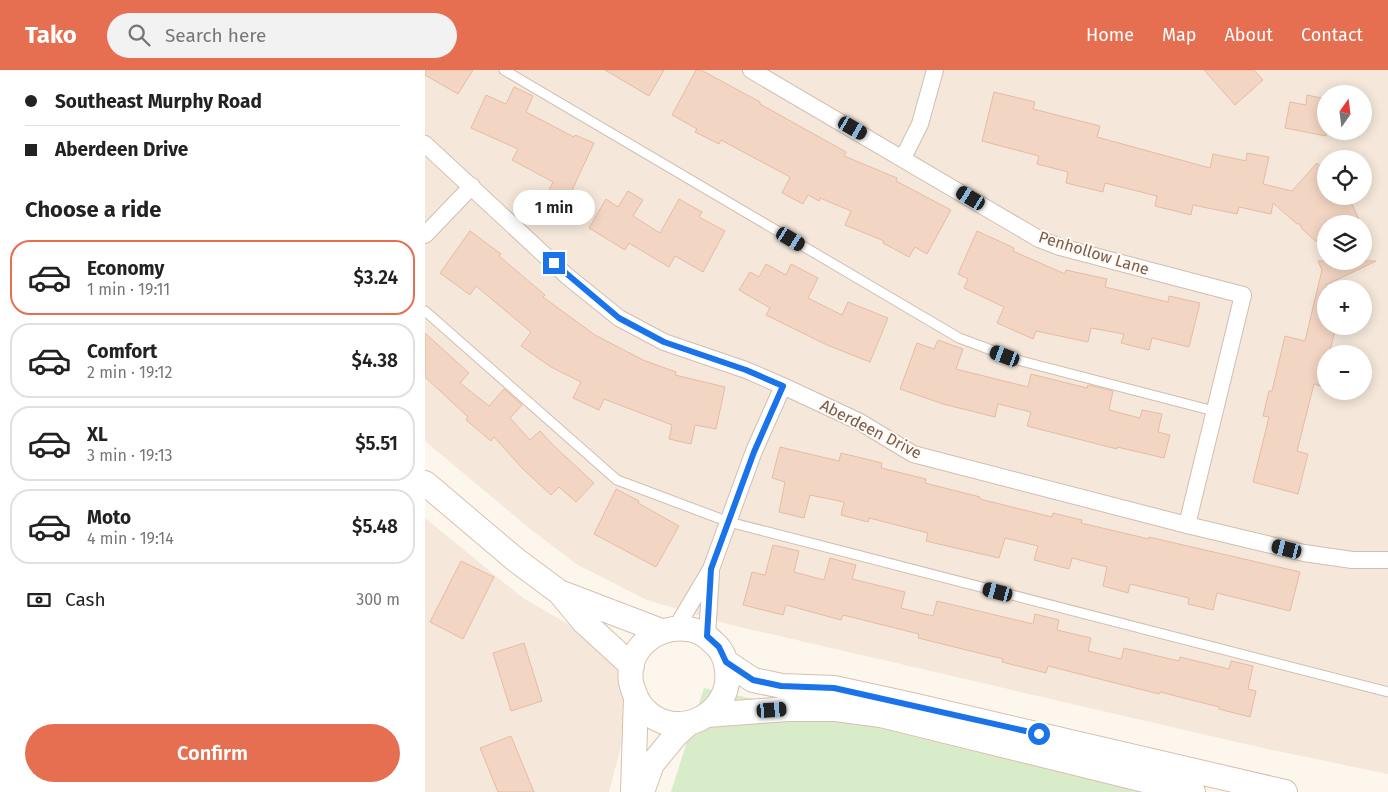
<!DOCTYPE html>
<meta charset="utf-8">
<style>
:root{--surface:#fff;--page:#f2f2f2;--text:#222;--muted:#767676;--line:#e0e0e0;--accent:#e76f51}
body{margin:0;font-family:"Fira Sans",sans-serif;background:var(--page);color:var(--text);height:100vh;display:flex;flex-direction:column;font-size:19px;white-space:nowrap}
*{box-sizing:border-box;margin:0}
p{font-size:16px;color:var(--muted)}
.icon{flex:none;width:28px;height:28px;fill:none;stroke:currentColor;stroke-width:2;stroke-linecap:round;stroke-linejoin:round}
.map{position:relative;flex:1;overflow:hidden}
.details{display:flex;flex-direction:column;background:var(--surface);width:425px}
.details>*{flex:none}
.top-card{display:grid;align-content:center;height:110px;padding:0 25px;background:var(--surface)}
.needle{width:32px;rotate:14deg}
.buttons{position:absolute;left:892px;top:15px;display:grid;gap:10px}
.buttons a{display:grid;place-items:center;width:55px;height:55px;border-radius:50%;background:var(--surface);box-shadow:0 2px 12px #0003;font-size:25px}
.end{position:absolute;width:22px;height:22px;margin:-11px;border:6px solid #1a73e8;background:#fff;box-shadow:0 0 0 2px #fff}
.from{border-radius:50%}
.bubble{position:absolute;height:35px;border-radius:18px;background:var(--surface);box-shadow:0 2px 12px #0003;font-size:16px;font-weight:600;line-height:35px;text-align:center}
.car{position:absolute;width:15px;height:30px;margin:-15px -8px;border-radius:6px;box-shadow:0 0 4px 1px #0007;background:linear-gradient(#222 24%,#8ab4d8 0 40%,#222 0 76%,#8ab4d8 0 86%,#222 0)}
.top-card b{display:flex;align-items:center;gap:18px;height:48px;font-size:19px}
.top-card b+b{border-top:1px solid var(--line)}
.top-card i{width:12px;height:12px;background:var(--text)}
ul{padding:0;list-style:none}
li{display:flex;align-items:center;gap:15px;height:75px;margin:0 10px 8px;padding:0 15px;border:2px solid var(--line);border-radius:20px}
li div{flex:1}
li b{display:block;font-size:19px}
li em{font-style:normal;font-weight:600}
li.active{border-color:var(--accent)}
li>.icon{width:45px;height:45px;stroke-width:1.5}
h2{padding:0 25px;font-size:22px;line-height:60px}
.pay{display:flex;align-items:center;gap:12px;height:55px;padding:0 25px;font-size:19px}
.pay p{margin-inline-start:auto}
.cta{display:flex;gap:10px;margin-top:auto;padding:10px 25px}
.cta a{flex:1;height:58px;border-radius:30px;background:var(--accent);color:#fff;font-size:20px;font-weight:600;line-height:58px;text-align:center}
header{display:flex;align-items:center;gap:30px;box-sizing:border-box;height:70px;padding:0 25px;background:var(--accent);color:#fff}
header strong{font-size:24px}
nav{display:flex;gap:28px;margin-inline-start:auto;font-size:18px}
.search{width:350px;height:45px;background:var(--page);display:flex;align-items:center;gap:12px;box-sizing:border-box;padding:0 18px;border-radius:28px;color:var(--muted);font-size:19px}
main{display:flex;flex:1;min-height:0}
.map>svg:first-child{display:block}
.residential{fill:#f5e8da;fill-rule:evenodd}
.green{fill:#d8ecc9}
.building{fill:#f3d5c3;stroke:#e6bba3}
.lines{fill:none;stroke-linecap:round;stroke-linejoin:round}
.lane-casing{stroke:#d1beb0;stroke-width:11}
.street-casing{stroke:#d1beb0;stroke-width:18}
.secondary-casing{stroke:#d6c0b0;stroke-width:26}
.lane{stroke:#fff;stroke-width:9}
.street{stroke:#fff;stroke-width:16}
.secondary{stroke:#fff;stroke-width:24}
.route{stroke:#1a73e8;stroke-width:6}
.labels{text-anchor:middle;dominant-baseline:central;stroke-width:4;stroke-linejoin:round;paint-order:stroke}
.street-label{font-size:16px;fill:#7a5c4d;stroke:#fffaf3}
</style>
<header>
<strong>Tako</strong>
<div class="search"><svg class="icon" aria-label="search" viewBox="0 0 24 24"><circle cx="10" cy="10" r="6"/><path d="M15 15l6 6"/></svg>Search here</div>
<nav><a>Home</a><a>Map</a><a>About</a><a>Contact</a></nav>
</header>
<main>
<section class="details">
<div class="top-card">
<b><i class="from"></i>Southeast Murphy Road</b>
<b><i></i>Aberdeen Drive</b>
</div>
<h2>Choose a ride</h2>
<ul>
<li class="active"><svg class="icon" aria-label="car" viewBox="0 0 24 24"><path d="M5 17H2v-5l4-1 3-4h7l3 4 3 1v5h-3M9 17h6M6 11h13"/><circle cx="7" cy="17" r="2"/><circle cx="17" cy="17" r="2"/></svg><div><b>Economy</b><p>1 min · 19:11</p></div><em>$3.24</em></li>
<li><svg class="icon" aria-label="car" viewBox="0 0 24 24"><path d="M5 17H2v-5l4-1 3-4h7l3 4 3 1v5h-3M9 17h6M6 11h13"/><circle cx="7" cy="17" r="2"/><circle cx="17" cy="17" r="2"/></svg><div><b>Comfort</b><p>2 min · 19:12</p></div><em>$4.38</em></li>
<li><svg class="icon" aria-label="car" viewBox="0 0 24 24"><path d="M5 17H2v-5l4-1 3-4h7l3 4 3 1v5h-3M9 17h6M6 11h13"/><circle cx="7" cy="17" r="2"/><circle cx="17" cy="17" r="2"/></svg><div><b>XL</b><p>3 min · 19:13</p></div><em>$5.51</em></li>
<li><svg class="icon" aria-label="car" viewBox="0 0 24 24"><path d="M5 17H2v-5l4-1 3-4h7l3 4 3 1v5h-3M9 17h6M6 11h13"/><circle cx="7" cy="17" r="2"/><circle cx="17" cy="17" r="2"/></svg><div><b>Moto</b><p>4 min · 19:14</p></div><em>$5.48</em></li>
</ul>
<div class="pay"><svg class="icon" aria-label="cash" viewBox="0 0 24 24"><path d="M3 7h18v10H3z"/><circle cx="12" cy="12" r="2"/></svg>Cash<p>300 m</p></div>
<div class="cta"><a>Confirm</a></div>
</section>
<div class="map">
<svg width="963" height="722" viewBox="0 0 963 722">
<rect width="100%" height="100%" fill="#fdf6ec"/>
<!-- residential -->
<path class="residential" d="M0,0H963V704L842,679L302,554L222,530L151,494L104,458L0,371ZM901,24H939V61H901ZM901,89H939V126H901ZM901,154H939V191H901ZM901,219H939V256H901ZM901,284H939V321H901Z
M0,448L98,528L217,597L184,722H0Z"/>
<!-- green -->
<path class="green" d="M279,618L754,722H246Z"/>
<!-- building -->
<path class="building" d="M0,0H48L33,24L0,5Z
M180,0H239L224,26Z
M271,0H276L335,32V34L421,82L419,86L472,108L471,111L526,140L502,184L490,177L484,187L458,173L459,171L420,155L426,141L395,128L394,131L383,125L378,134L357,123L365,107L296,70L294,74L270,62L272,59L247,45Z
M779,0H829L838,10L810,35Z
M89,17L108,26L101,42L149,67L150,65L169,73L141,133L122,124L128,112L87,90L93,79L46,58L61,25L81,34Z
M569,22L610,32L608,39L675,56L672,67L785,98L788,84L821,91L822,83L844,87L838,114L867,121L892,93L901,102V126H923L936,154H901V180L877,159L875,154H872L848,133L846,144L814,137L812,144L768,135L766,145L730,136L732,126L680,113L678,122L641,113L643,102L612,94L614,86L557,71Z
M882,25L901,29V66L860,58L865,32L881,35Z
M203,121L218,130L208,146L235,163L254,129L277,142L274,147L300,161L278,202L250,186L244,197L204,173L200,180L164,158L181,129L193,137Z
M45,161L76,184L74,186L120,225L118,227L170,265L218,290L251,302L250,305L300,317L291,359L270,355L266,374L244,369L247,355L179,329L174,340L148,328L156,312L126,297L96,276L106,262L51,216L45,225L15,203Z
M552,161L589,178L588,181L640,204L641,200L682,209L680,217L743,232L744,226L775,233L764,277L727,268L724,280L696,273L699,264L666,258L663,272L611,261L608,269L572,253L579,237L539,218L543,209L533,204Z
M893,191H951L901,215V256H911L904,284H901V295L896,316L889,314L872,381L883,384L873,424L828,412L844,347L838,346L844,321H847L860,266L880,271L897,200Z
M341,194L361,205L366,194L393,208L383,228L417,245L423,232L463,248L445,292L402,275L341,245L345,238L314,220L325,202L334,207Z
M0,263L44,303L35,313L64,336L79,319L97,335L85,348L105,370L115,361L129,376L169,413L151,432L134,417L126,425L98,399L69,367L66,371L41,350L43,347L0,307Z
M513,270L538,279L531,299L603,317L606,304L662,318L663,315L688,321L684,340L715,348L717,340L737,344L733,362L745,365L739,388L692,377V379L602,356L606,342L573,334L570,347L518,334L475,319L492,273L509,279Z
M355,377L414,391L416,383L457,393L456,398L501,409L500,413L555,427V429L627,447L628,443L657,450L656,453L724,469V467L875,502L865,541L792,523L788,540L763,534L764,528L705,514L703,523L678,516L682,497L647,488L644,499L609,490L613,476L580,468L574,488L526,477L501,471L503,463L444,448L443,452L416,445L419,432L385,425L379,448L354,442L360,412L347,408Z
M191,419L214,431L213,433L254,456L231,497L169,464Z
M348,475L374,481L369,502L399,510L405,488L431,495L427,509L480,522L476,538L508,546L512,531L608,554L610,544L634,550L632,560L666,568L663,581L696,589L699,578L754,591L755,587L804,599L806,591L828,596L823,619L831,621L825,647L794,639V637L735,622L734,624L623,596L621,603L577,592L578,589L493,568L494,564L418,545L416,550L361,535L358,545L318,535L327,502L340,505Z
M36,491L69,507L38,569L5,552Z
M99,573L117,631L86,641L68,583Z
M86,666L109,722H73L55,678Z"/>
<g class="lines">
<!-- lane casing -->
<g class="lane-casing">
<path id="lane" d="M79,0L534,268L596,291L789,341
M0,241L192,410L304,452L963,622"/>
</g>
<!-- street casing -->
<g class="street-casing">
<path id="street" d="M326,0L614,169L635,177L818,225L762,455
M0,74L142,206L194,248L239,272L321,300L358,316L435,352L488,384L762,455L879,483L927,490H963
M478,88L495,54L510,0
M0,165L47,116
M251,558L286,499L329,381L358,316
M282,566L286,503"/>
</g>
<!-- secondary casing -->
<g class="secondary-casing">
<path id="secondary" d="M0,413L91,490L134,522L236,561
M135,523L159,552L207,596
M301,592L328,610L357,616L409,618L487,635L860,722
M282,645L363,639H411L456,645L768,722
M208,722L211,627C209,622 207,617 206,612C201,578 232,555 263,559C274,560 282,566 289,573C297,580 301,590 302,600C308,645 250,673 219,639C216,636 213,631 211,627
M217,722L227,694L250,666L263,654"/>
</g>
<!-- lane -->
<use href="#lane" class="lane"/>
<!-- street -->
<use href="#street" class="street"/>
<!-- secondary -->
<use href="#secondary" class="secondary"/>
</g>
<g class="lines">
<!-- route -->
<path class="route" d="M129,193L194,248L239,272L321,300L358,316L329,382L286,499L282,566L294,577L301,592L328,610L356,616L409,618L614,664"/>
</g>
<g class="labels">
<!-- street labels -->
<g class="street-label">
<text transform="translate(669 183) rotate(17)">Penhollow Lane</text>
<text transform="translate(446 359) rotate(27)">Aberdeen Drive</text>
</g>
</g>
</svg>
<div class="buttons">
<a><svg class="needle" viewBox="-14 -14 28 28"><path d="M0-13l5 13h-10z" fill="#e53935"/><path d="M0 13l5-13h-10z" fill="#767676"/></svg></a>
<a><svg class="icon" aria-label="locate" viewBox="0 0 24 24"><circle cx="12" cy="12" r="6"/><path d="M12 2v4M12 18v4M2 12h4M18 12h4"/></svg></a>
<a><svg class="icon" aria-label="layers" viewBox="0 0 24 24"><path d="M12 4l9 5-9 5-9-5zM3 14l9 5 9-5"/></svg></a>
<a>+</a>
<a>−</a>
</div>
<i class="end from" style="left:614px;top:664px"></i>
<i class="end" style="left:129px;top:193px"></i>
<div class="bubble" style="left:88px;top:120px;width:82px">1 min</div>
<i class="car" style="left:428px;top:58px;rotate:120deg"></i>
<i class="car" style="left:546px;top:128px;rotate:301deg"></i>
<i class="car" style="left:366px;top:169px;rotate:121deg"></i>
<i class="car" style="left:580px;top:286px;rotate:291deg"></i>
<i class="car" style="left:862px;top:479px;rotate:284deg"></i>
<i class="car" style="left:573px;top:522px;rotate:285deg"></i>
<i class="car" style="left:347px;top:640px;rotate:86deg"></i>
</div>
</main>
